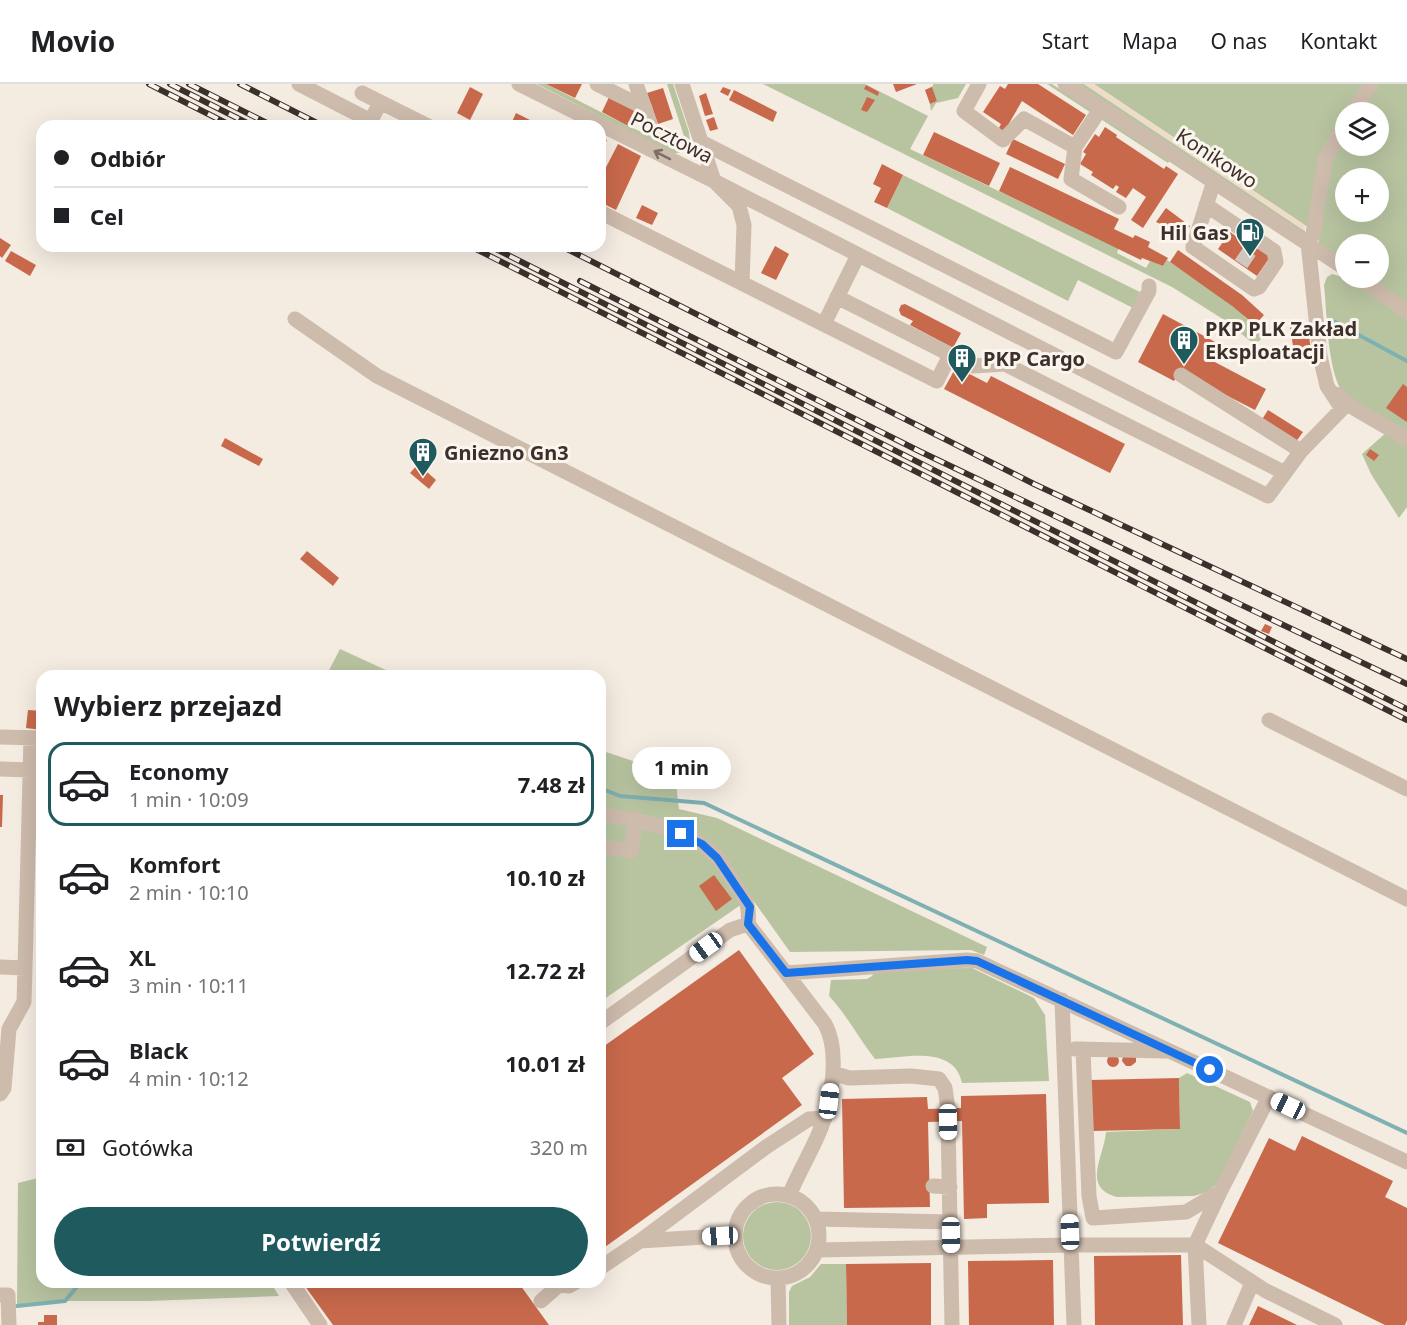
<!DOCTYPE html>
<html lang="pl">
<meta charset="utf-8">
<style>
:root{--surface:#fff;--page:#f2f2f2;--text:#202124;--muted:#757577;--line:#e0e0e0;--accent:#1f5a5e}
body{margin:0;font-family:"Noto Sans",sans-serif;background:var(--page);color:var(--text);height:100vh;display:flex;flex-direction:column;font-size:22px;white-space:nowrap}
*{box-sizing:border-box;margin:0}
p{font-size:20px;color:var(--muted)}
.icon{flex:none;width:33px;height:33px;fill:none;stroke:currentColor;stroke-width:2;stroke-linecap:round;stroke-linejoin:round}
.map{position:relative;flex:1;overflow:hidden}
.details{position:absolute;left:36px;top:586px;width:570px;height:618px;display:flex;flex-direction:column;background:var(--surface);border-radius:18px;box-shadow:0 6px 24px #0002}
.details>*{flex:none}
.hud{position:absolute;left:36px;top:36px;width:570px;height:132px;border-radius:18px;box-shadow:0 6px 24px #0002;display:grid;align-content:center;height:132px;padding:0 18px;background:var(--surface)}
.controls{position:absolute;left:1335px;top:18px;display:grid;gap:12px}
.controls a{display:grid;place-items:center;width:54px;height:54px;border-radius:50%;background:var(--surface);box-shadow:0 6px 24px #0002;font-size:30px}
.end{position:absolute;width:27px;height:27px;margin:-14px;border:8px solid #1a73e8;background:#fff;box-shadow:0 0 0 3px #fff}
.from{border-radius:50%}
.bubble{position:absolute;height:42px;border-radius:21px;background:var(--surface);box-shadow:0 6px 24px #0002;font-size:20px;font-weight:700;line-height:42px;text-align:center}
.car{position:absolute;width:18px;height:36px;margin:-18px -9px;border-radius:8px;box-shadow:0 0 4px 2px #0007;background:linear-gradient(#fff 24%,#345 0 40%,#fff 0 76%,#345 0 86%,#fff 0)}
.hud b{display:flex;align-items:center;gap:21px;height:57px;font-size:22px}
.hud b+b{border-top:2px solid var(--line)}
.hud i{width:15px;height:15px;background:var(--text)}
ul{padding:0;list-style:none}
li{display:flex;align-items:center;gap:18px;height:84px;margin:0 12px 9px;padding:0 6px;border:3px solid transparent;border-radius:18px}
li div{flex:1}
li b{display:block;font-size:22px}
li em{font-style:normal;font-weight:700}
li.selected{border-color:var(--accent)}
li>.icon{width:54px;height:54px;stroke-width:1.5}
h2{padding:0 18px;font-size:27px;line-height:72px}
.pay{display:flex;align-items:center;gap:15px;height:66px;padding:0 18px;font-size:22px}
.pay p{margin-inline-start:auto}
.button{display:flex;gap:12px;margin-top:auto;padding:12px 18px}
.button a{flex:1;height:69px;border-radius:36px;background:var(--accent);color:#fff;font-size:24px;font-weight:700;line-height:69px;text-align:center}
header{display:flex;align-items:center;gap:36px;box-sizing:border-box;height:84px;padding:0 30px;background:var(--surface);border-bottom:2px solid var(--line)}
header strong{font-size:28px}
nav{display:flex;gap:33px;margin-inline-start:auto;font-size:21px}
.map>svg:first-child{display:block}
.green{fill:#b8c4a0;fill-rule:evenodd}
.plaza{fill:#ecdcc8}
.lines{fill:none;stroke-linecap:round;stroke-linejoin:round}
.stream{stroke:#7fb0b2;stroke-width:4}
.building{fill:#c8694b}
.minor-tunnel{stroke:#cfc6bd;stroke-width:15;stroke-dasharray:15 8;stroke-linecap:butt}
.minor{stroke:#cdbbac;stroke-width:15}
.rail-casing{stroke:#3b302b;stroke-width:6}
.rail{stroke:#fbf5ee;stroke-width:4;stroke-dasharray:11;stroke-linecap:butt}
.oneway{stroke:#7d6f65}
.route{stroke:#1a73e8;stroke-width:8}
.labels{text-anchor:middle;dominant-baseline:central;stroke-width:6;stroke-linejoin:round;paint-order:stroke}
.street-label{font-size:20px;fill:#3b302b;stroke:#fbf5ee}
.poi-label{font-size:20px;font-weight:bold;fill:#3b302b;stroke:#fbf5ee;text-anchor:start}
</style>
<header>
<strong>Movio</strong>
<nav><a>Start</a><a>Mapa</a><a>O nas</a><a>Kontakt</a></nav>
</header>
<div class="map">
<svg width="1407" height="1241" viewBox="0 0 1407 1241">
<rect width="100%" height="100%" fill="#f4ebe1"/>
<!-- green -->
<path class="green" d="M537,0H546L630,43L677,63L681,62L685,55L667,0H673L689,48L690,59C686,66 681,70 672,69Z
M763,0H865L928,32L910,65L1119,164L1117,169L1146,184L1150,177L1163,182L1167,176C1200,199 1237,221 1264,252L1255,261L1226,237L1172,203Z
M933,0H966L958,14L936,19L931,27L930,20L937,17L932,4L925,6L933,2Z
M1047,0H1052L1170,76L1168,79Z
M1078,0H1084L1305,147V151Z
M1094,0H1407V220L1367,194H1378V160H1346L1345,179L1319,162L1318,150ZM1346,28H1378V62H1346ZM1346,94H1378V128H1346Z
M903,91L1140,208L1133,224L1078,196L1068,217L887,124Z
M1332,190L1346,194L1407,235V351C1393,342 1353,321 1344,310C1327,290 1327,228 1324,201L1327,193Z
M1387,348L1407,359V423L1399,434L1371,390L1362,370Z
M340,565L399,592H326Z
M600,666L675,691L679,725L717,734L987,863L984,871L971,866L790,868L719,768L689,759L713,778L742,820L600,918Z
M972,884L1034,914L1045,931L1049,997L962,999C954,960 903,974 875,975C859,955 847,931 829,912L831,896L867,895L872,892L876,885Z
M1187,989L1250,1018L1253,1027L1218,1099L1207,1108L1194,1112L1117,1113C1081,1103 1104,1073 1106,1048L1180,1045L1179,994Z
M42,1093V1198L271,1199L279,1212L148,1217H65L17,1222L18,1099Z
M743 1152a34 34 0 1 1 68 0a34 34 0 1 1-68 0Z
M821,1180H846L847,1241H789V1208L792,1202L810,1193Z"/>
<!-- plaza -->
<path class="plaza" d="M1084,0H1094L1305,141V147Z"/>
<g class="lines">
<!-- stream -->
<path class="stream" d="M1331,236L1407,277
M600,704L620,712L704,719L1407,1049
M17,1222L65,1217L81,1198"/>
</g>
<!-- building -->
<path class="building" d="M546,0H582L575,14Z
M893,0H917L896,8Z
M1008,0H1038L1086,31L1073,51L1022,17L1004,48L999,44L1001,40L983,28L1000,2L1005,5Z
M866,1L879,8L878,12L864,5Z
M470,3L483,10L470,36L457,29Z
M723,3L731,6L728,12L720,8Z
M932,3L937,17L930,20L925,6Z
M663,4L673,35L658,40L647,9Z
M734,6L777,28L773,38L729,16Z
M706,9L713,30L705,32L699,12Z
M609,13L638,27L630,43L602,28Z
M867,13L875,16L867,28L861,26Z
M516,29L542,42H510Z
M714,33L718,45L710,47L706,36Z
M1105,43L1117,51L1116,53L1164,85L1166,82L1178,90L1143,144L1131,136L1146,113L1133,104L1126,114L1116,108L1119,103L1116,101L1113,105L1091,91L1093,88L1080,80L1086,70L1083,68L1095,50L1099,53Z
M934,48L1000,79L989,102L923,71Z
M600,53L607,56L602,65L600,63Z
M1013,55L1065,80L1058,95L1006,70Z
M618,60L641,72L616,126L600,118V95Z
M882,80L903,91L887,124L874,118L881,104L873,100Z
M1010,83L1119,135L1114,145L1133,154L1135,151L1150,158L1148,163L1168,174L1163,182L1142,174L1141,176L999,107Z
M642,121L658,129L652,141L636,134Z
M1166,124L1190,142L1184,151L1156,138Z
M1230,148L1243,157L1245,155L1270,173L1257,192L1218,165Z
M0,154L11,161L2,174L0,172Z
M775,162L789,170L776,196L761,189Z
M1178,166L1242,211L1264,231L1255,241L1232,222L1170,178Z
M11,167L36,181L30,192L5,177Z
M905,220L961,249L953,264L910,241L913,237L901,231L899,226L901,221Z
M1163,230L1219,260L1211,276L1266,305L1255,326L1179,287L1174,297L1138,278Z
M1307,240L1311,265L1294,268L1290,243Z
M956,283L987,299L991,292L1125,360L1110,389L944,305Z
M1403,300L1407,303V338L1386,324Z
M1268,326L1303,348L1295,359L1261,337Z
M225,354L263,375L259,382L221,362Z
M1370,365L1379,371L1374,377L1366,371Z
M418,380L436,396L429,405L410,389Z
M307,467L339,494L333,502L300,475Z
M1265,540L1272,543L1269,550L1261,547Z
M28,626L42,627V646L26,644Z
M0,711H3L2,743H0Z
M714,791L732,815L716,827L699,802Z
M739,866L814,970L782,994L802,1021L605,1163L600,1156V965Z
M1107 977a6 6 0 1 1 12 0a6 6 0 1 1-12 0Z
M1123,972L1136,973V978L1131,982H1126L1122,977Z
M1179,994L1180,1045L1092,1047L1090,996Z
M1046,1010L1049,1119L987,1120V1134L964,1135L962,1037L928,1038L930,1123L844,1124L842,1015L927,1013L928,1025L961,1024V1012Z
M1302,1052L1393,1097L1385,1113L1407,1124V1236L1405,1241H1385L1218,1159L1269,1054L1295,1067Z
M1181,1171L1183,1241H1095L1094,1172Z
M1053,1176L1054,1241H969L968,1177Z
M931,1179V1241H847L846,1180Z
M302,1198H518L549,1241H333Z
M1258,1222L1297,1241H1249Z
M44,1231H57V1241H38V1238H44Z"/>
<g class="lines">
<!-- minor-tunnel -->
<path class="minor-tunnel" d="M1241,180L1254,161"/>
<!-- minor -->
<path class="minor" d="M299,0L371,37L380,18
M519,0L714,97L1285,389
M597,0L645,24
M636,0L650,40
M682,0L714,97L739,122L744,141L742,199
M979,0L964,27L1003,56L1024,35L1075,63
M1065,0L1346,185
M362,9L428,42
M1101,24L1075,63L1071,95L1119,123
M1352,28L1371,0
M701,58L1116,268L1149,207V202
M1206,121L1274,167L1276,178L1259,203L1254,205L1193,163L1214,97
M600,128L937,297L950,271
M1359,194L1407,227
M837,213L973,282L1005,280L1268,412L1301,367L1342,325L1327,302L1320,272L1308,159L1313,150L1325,75L1346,39
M295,235L377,292L1407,815
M824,240L858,171
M1181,291L1301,367
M1336,310L1352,323L1407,355
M1269,636L1407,705
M0,653L42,654
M0,685L30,686
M600,730C639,736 686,744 716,772C723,779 728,790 734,799C745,816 750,818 748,840L786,889L967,876L977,877L1407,1078
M600,762L631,767L636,735
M0,883L25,884L31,655
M786,889L825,940C840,967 832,1016 821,1044C812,1067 798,1089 789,1112
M1062,916L1074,1241
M600,939L730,846L748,840
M1075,965L1165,967
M1083,965L1089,1112L1093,1134L1186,1128L1220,1108L1269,1013
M833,989L849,994L911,992L939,995L945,1004L948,1025
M0,1010L4,1004L9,945L24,918L25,884
M948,1038L952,1241
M933,1102L950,1103
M735 1152a42 42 0 1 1 84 0a42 42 0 1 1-84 0Z
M816,1135L950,1138
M640,1157L766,1063L809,1035L825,1034
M817,1166L1071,1161H1195L1266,1207L1335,1241
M600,1184L640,1157L720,1152L734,1154
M778,1195L779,1241
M291,1198L320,1241
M557,1198L559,1201L569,1202L576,1198
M0,1211H8L9,1241
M541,1217L559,1201
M1199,1241L1195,1161L1220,1108
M1234,1241L1252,1199"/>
<!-- rail casing -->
<g class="rail-casing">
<path id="rail" d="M149,0L232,42
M170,0L253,42
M189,0L273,42
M240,0L323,42
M470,162L1407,636
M490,162L1407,625
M561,162L1034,400L1407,575
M580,197L919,367L1407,600"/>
</g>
<!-- rail -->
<use href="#rail" class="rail"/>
</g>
<!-- one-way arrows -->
<defs><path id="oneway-shaft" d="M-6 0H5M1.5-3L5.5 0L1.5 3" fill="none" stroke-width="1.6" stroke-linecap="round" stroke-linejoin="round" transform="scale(1.5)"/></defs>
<use class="oneway" href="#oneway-shaft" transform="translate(662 71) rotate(-153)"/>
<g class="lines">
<!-- route -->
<path class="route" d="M681,750L702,760L717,774L750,823L748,840L786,889L967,876L977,877L1210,986"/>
</g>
<!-- icons -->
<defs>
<g id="fuel-pin" transform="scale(1.5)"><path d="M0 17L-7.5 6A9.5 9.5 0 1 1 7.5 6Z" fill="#1f5a5e" stroke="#fbf5ee"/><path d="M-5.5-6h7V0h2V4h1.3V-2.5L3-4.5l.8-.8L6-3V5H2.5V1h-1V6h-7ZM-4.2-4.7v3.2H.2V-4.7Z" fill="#fff"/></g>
<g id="building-pin" transform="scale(1.5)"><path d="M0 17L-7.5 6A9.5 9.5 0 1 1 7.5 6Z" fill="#1f5a5e" stroke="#fbf5ee"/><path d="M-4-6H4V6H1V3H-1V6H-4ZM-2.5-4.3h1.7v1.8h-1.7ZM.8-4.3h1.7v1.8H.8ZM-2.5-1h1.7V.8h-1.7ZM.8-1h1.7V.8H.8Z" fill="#fff"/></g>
</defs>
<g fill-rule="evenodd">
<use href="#fuel-pin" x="1250" y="148"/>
<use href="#building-pin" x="1184" y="256"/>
<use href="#building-pin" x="962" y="274"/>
<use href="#building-pin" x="423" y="368"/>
</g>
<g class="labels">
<!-- street labels -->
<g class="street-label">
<text transform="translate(672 53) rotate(27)">Pocztowa</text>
<text transform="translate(1217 74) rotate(33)">Konikowo</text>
</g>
<!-- poi labels -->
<g class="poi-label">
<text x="1229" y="148" text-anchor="end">Hil Gas</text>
<text x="1205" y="244">PKP PLK Zakład<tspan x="1205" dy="23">Eksploatacji</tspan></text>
<text x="983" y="274">PKP Cargo</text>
<text x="444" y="368">Gniezno Gn3</text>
</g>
</g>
</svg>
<div class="controls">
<a><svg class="icon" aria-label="layers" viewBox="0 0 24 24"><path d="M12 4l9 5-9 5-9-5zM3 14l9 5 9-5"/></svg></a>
<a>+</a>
<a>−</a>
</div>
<i class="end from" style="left:1210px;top:986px"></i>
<i class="end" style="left:681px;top:750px"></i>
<div class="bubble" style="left:632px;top:663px;width:99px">1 min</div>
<i class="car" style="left:706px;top:863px;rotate:234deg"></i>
<i class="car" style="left:829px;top:1017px;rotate:7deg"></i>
<i class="car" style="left:1288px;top:1022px;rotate:295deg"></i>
<i class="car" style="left:948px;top:1038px;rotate:179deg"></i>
<i class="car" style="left:1070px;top:1148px;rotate:358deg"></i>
<i class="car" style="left:951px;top:1151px;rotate:179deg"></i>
<i class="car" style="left:720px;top:1152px;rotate:267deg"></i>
<div class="hud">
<b><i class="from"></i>Odbiór</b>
<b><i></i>Cel</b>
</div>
<section class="details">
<h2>Wybierz przejazd</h2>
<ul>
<li class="selected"><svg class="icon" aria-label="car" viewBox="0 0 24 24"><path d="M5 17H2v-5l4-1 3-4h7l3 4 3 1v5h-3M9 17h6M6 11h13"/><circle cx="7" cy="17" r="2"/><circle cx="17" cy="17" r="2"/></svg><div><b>Economy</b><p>1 min · 10:09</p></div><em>7.48 zł</em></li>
<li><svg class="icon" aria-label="car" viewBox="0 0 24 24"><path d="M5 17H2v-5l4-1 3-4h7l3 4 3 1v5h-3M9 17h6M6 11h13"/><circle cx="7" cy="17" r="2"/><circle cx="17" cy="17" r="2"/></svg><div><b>Komfort</b><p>2 min · 10:10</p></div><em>10.10 zł</em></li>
<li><svg class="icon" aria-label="car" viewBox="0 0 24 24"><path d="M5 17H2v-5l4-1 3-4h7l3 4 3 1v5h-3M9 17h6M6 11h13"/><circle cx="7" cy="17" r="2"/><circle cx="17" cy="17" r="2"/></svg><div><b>XL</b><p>3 min · 10:11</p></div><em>12.72 zł</em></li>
<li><svg class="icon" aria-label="car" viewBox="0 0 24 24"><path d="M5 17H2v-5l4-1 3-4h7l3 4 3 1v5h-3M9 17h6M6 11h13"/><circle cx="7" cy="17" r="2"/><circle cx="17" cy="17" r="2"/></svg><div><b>Black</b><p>4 min · 10:12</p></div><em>10.01 zł</em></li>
</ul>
<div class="pay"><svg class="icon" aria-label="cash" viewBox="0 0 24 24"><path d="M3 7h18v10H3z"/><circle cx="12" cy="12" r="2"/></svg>Gotówka<p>320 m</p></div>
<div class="button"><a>Potwierdź</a></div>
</section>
</div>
